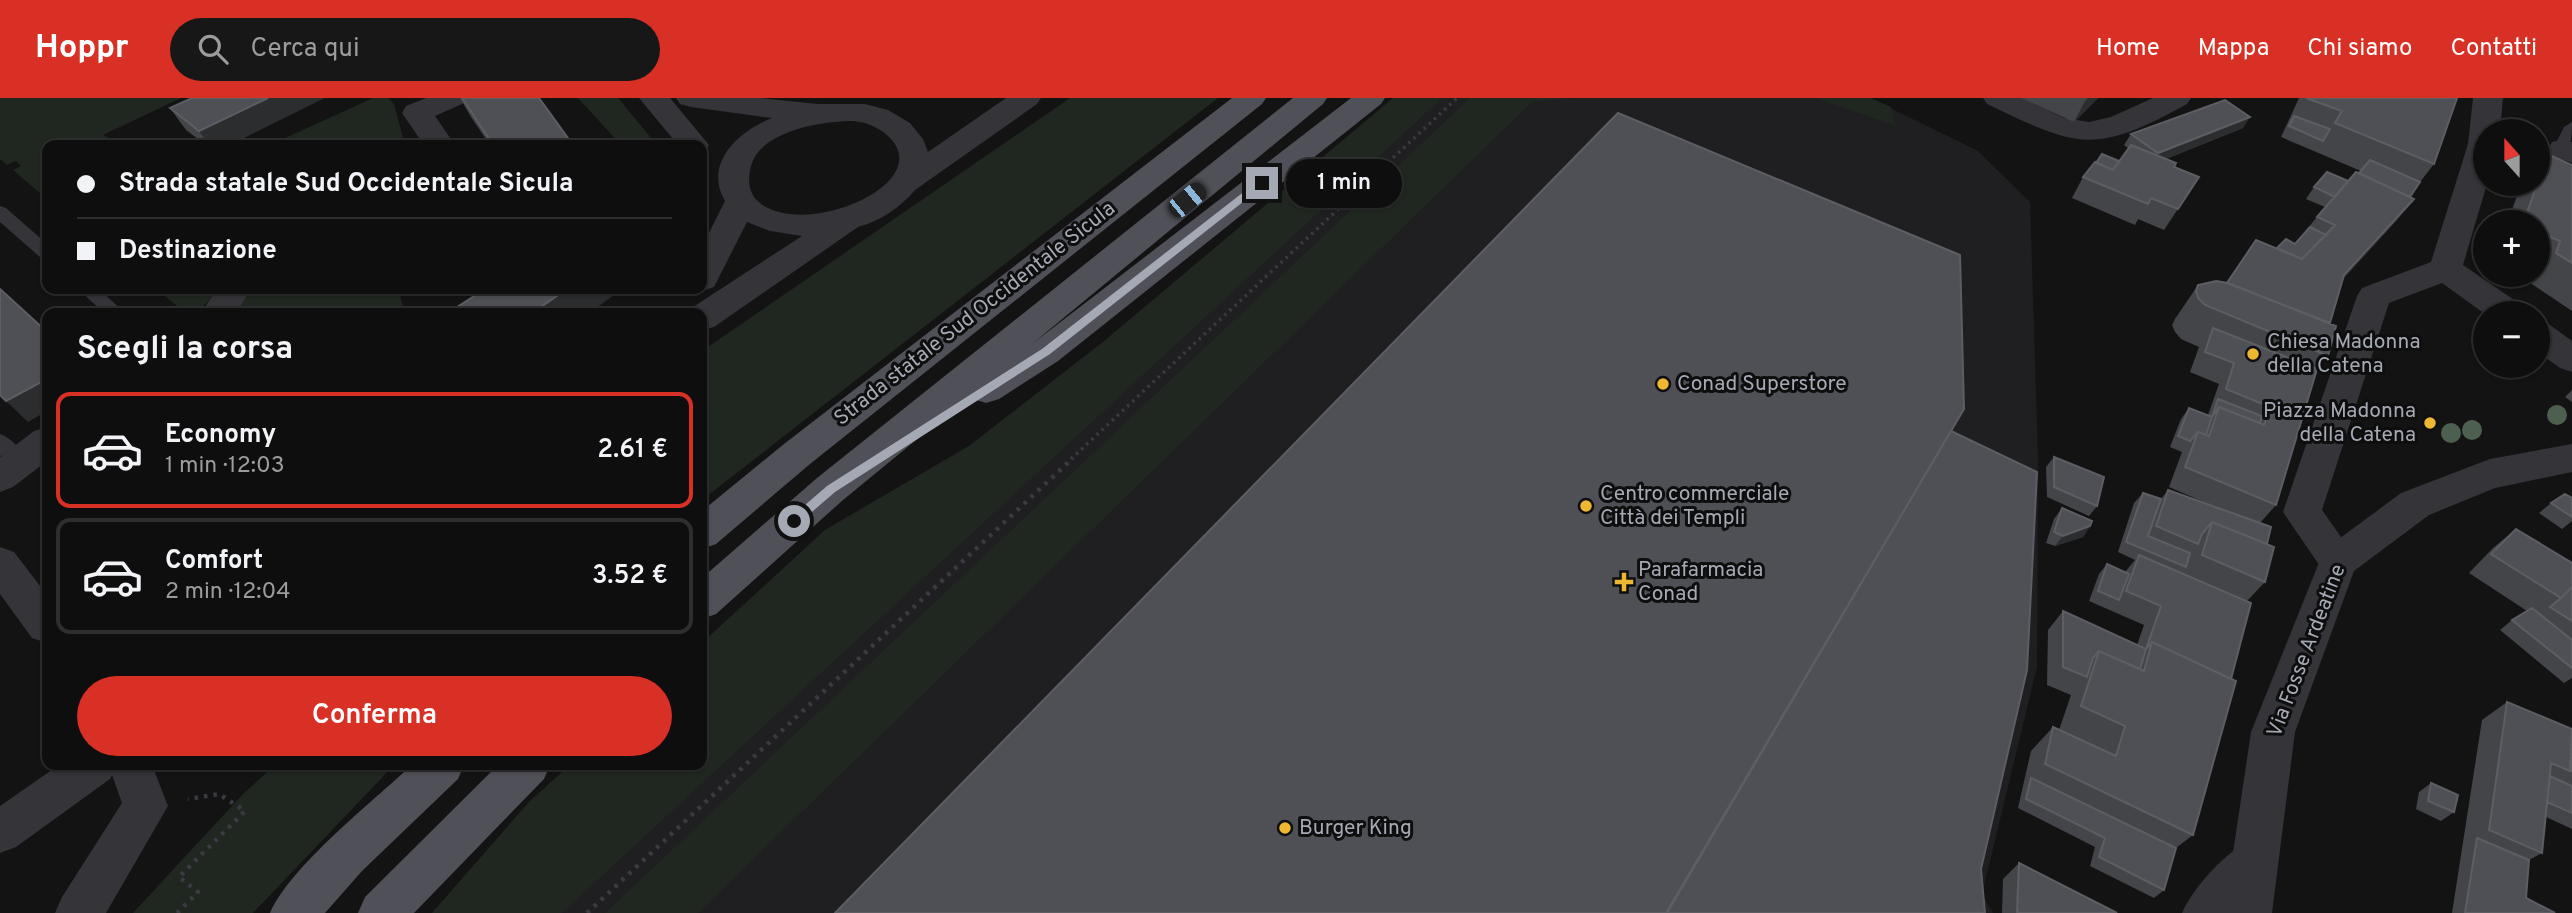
<!DOCTYPE html>
<html lang="it">
<meta charset="utf-8">
<style>
:root{--surface:#0e0e0f;--page:#171718;--text:#f1f3f6;--muted:#9b9c9e;--line:#2e2e2f;--accent:#d93025}
body{margin:0;font-family:Overpass,sans-serif;background:var(--page);color:var(--text);height:100vh;display:flex;flex-direction:column;font-size:26px;white-space:nowrap}
*{box-sizing:border-box;margin:0}
p{font-size:23px;color:var(--muted)}
.icon{flex:none;width:38px;height:38px;fill:none;stroke:currentColor;stroke-width:2;stroke-linecap:round;stroke-linejoin:round}
.map{position:relative;flex:1;overflow:hidden}
.details{position:absolute;left:42px;top:210px;width:665px;height:462px;display:flex;flex-direction:column;background:var(--surface);border-radius:14px;box-shadow:0 2px 5px #0004,0 0 0 2px var(--line)}
.details>*{flex:none}
.hud{position:absolute;left:42px;top:42px;width:665px;height:154px;border-radius:14px;box-shadow:0 2px 5px #0004,0 0 0 2px var(--line);display:grid;align-content:center;height:154px;padding:0 35px;background:var(--surface)}
.needle{width:46px;rotate:339deg}
.tools{position:absolute;left:2473px;top:21px;display:grid;gap:14px}
.tools a{display:grid;place-items:center;width:77px;height:77px;border-radius:50%;background:var(--surface);box-shadow:0 2px 5px #0004,0 0 0 2px var(--line);font-size:35px}
.end{position:absolute;width:32px;height:32px;margin:-16px;border:9px solid #a5a9b4;background:#111;box-shadow:0 0 0 4px #111}
.from{border-radius:50%}
.bubble{position:absolute;height:49px;border-radius:24px;background:var(--surface);box-shadow:0 2px 5px #0004,0 0 0 2px var(--line);font-size:23px;font-weight:600;line-height:49px;text-align:center}
.car{position:absolute;width:21px;height:42px;margin:-21px -10px;border-radius:9px;box-shadow:0 0 5px 2px #0007;background:linear-gradient(#222 24%,#8ab4d8 0 40%,#222 0 76%,#8ab4d8 0 86%,#222 0)}
.hud b{display:flex;align-items:center;gap:24px;height:66px;font-size:26px}
.hud b+b{border-top:2px solid var(--line)}
.hud i{width:18px;height:18px;background:var(--text)}
ul{padding:0;list-style:none}
li{display:flex;align-items:center;gap:21px;height:116px;margin:0 14px 10px;padding:0 21px;border:4px solid var(--line);border-radius:14px}
li div{flex:1}
li b{display:block;font-size:26px}
li em{font-style:normal;font-weight:600}
li.active{border-color:var(--accent)}
li>.icon{width:63px;height:63px;stroke-width:1.5}
h2{padding:0 35px;font-size:32px;line-height:84px}
.primary-button{display:flex;gap:14px;margin-top:auto;padding:14px 35px}
.primary-button a{flex:1;height:80px;border-radius:42px;background:var(--accent);color:#fff;font-size:28px;font-weight:600;line-height:80px;text-align:center}
header{display:flex;align-items:center;gap:42px;box-sizing:border-box;height:98px;padding:0 35px;background:var(--accent);color:#fff}
header strong{font-size:33px}
nav{display:flex;gap:38px;margin-inline-start:auto;font-size:24px}
.search{width:490px;height:63px;background:var(--page);display:flex;align-items:center;gap:18px;box-sizing:border-box;padding:0 24px;border-radius:38px;color:var(--muted);font-size:26px}
.map>svg:first-child{display:block}
.built{fill:#1f1f21}
.green{fill:#1f2720}
.lines{fill:none;stroke-linecap:round;stroke-linejoin:round}
.path-far1{stroke:#3a3b40;stroke-width:3.5;stroke-dasharray:2.5 4.5;stroke-linecap:butt}
.path{stroke:#3a3b40;stroke-width:4.5;stroke-dasharray:3.5 6;stroke-linecap:butt}
.service{fill:#343439;fill-rule:evenodd}
.minor{fill:#343439;fill-rule:evenodd}
.tertiary{fill:#343439;fill-rule:evenodd}
.primary{fill:#505158;fill-rule:evenodd}
.tree{fill:#4d604f}
.wall{fill:#444549}
.shaded-wall{fill:#2c2d2f}
.building{fill:#4f5055;stroke:#5c5e64;stroke-width:2}
.route{fill:#a5a9b4}
.poi-dot{fill:#edb732;stroke:#0e0e0f;stroke-width:2.5}
.labels{text-anchor:middle;dominant-baseline:central;stroke-width:6;stroke-linejoin:round;paint-order:stroke}
.street-label{font-size:21px;fill:#a5a9b4;stroke:#0e0e0f}
.poi-label{font-size:21px;fill:#a5a9b4;stroke:#0e0e0f;text-anchor:start}
</style>
<header>
<strong>Hoppr</strong>
<div class="search"><svg class="icon" aria-label="search" viewBox="0 0 24 24"><circle cx="10" cy="10" r="6"/><path d="M15 15l6 6"/></svg>Cerca qui</div>
<nav><a>Home</a><a>Mappa</a><a>Chi siamo</a><a>Contatti</a></nav>
</header>
<div class="map">
<svg width="2572" height="815" viewBox="0 0 2572 815">
<rect width="100%" height="100%" fill="#131314"/>
<!-- built -->
<path class="built" d="M1393,0H1870L1978,53L2030,104L2038,359L2037,569L1982,796L1993,815H432L529,704L570,667H702V545L825,432L969,348L1103,244Z"/>
<!-- green -->
<path class="green" d="M0,0H181L103,37L125,47H47V101L13,72L21,68L16,63L7,67L0,61Z
M373,0H388L394,6L405,47H276L283,41Z
M578,0H618L657,47H621Z
M1070,0H1218L702,402V253Z
M1393,0H1442L562,815H432L529,704L570,667H702V545L825,432L969,348L1103,244Z
M1470,0H1569L1532,4L698,815H605Z
M1816,0H1870L1891,9L1896,28Z
M156,191H217C210,202 200,215 186,215Z
M247,191H382L380,196L399,195L403,208L391,215H230Z
M275,667H394L253,815H133L243,696Z"/>
<g class="lines">
<!-- path-far1 -->
<path class="path-far1" d="M1071,361L1457,0"/>
<!-- path -->
<path class="path" d="M177,815L198,794L179,779L245,713L219,696L188,701
M587,815L1073,360"/>
<!-- service -->
<path class="service" d="M2572,24C2572,42 2570,53 2560,69H2548L2546,65L2564,29Z
M0,108L6,110L47,146V162L41,160L0,124Z
M78,191H99L125,215H104Z
M0,336C11,340 23,352 28,363L25,369C13,373 8,366 0,357Z"/>
<!-- minor -->
<path class="minor" d="M426,0H466L462,6L435,18L455,47H424L402,15L406,8Z
M639,0H670L709,47L705,54L702,55V47H678Z
M676,0H759L818,6H865L888,12L910,25L923,41L928,54L1006,0H1041L1037,6L915,92C900,110 880,123 858,129L714,229L702,232V215H688L690,211L802,138L770,133L747,124L714,189L702,193L696,191H702V149L725,103C703,66 738,33 772,20L691,9L680,6ZM853,23C868,24 882,31 891,41C935,90 791,146 754,99C749,91 748,82 750,73C755,33 822,23 853,23Z
M1983,0H2022L2064,20L2089,24L2111,19L2153,0H2191L2187,6C2095,57 2078,50 1987,6Z
M2473,0H2503L2500,33H2485L2487,86L2463,167L2520,206L2525,215L2485,216L2442,185L2389,205L2322,412L2358,463L2352,474L2338,479L2324,474L2283,414L2357,198L2362,190L2431,164L2468,46Z
M2563,41L2572,44V65L2552,58L2548,51L2552,44Z
M217,191H251L236,215H201Z
M2538,224L2550,227L2572,243V274L2560,270L2538,254Z
M47,329V363L13,389L0,394V359L34,333Z
M0,449L14,454L47,497V545L32,540L0,496Z
M59,667H152L168,708L106,815H55L62,799L122,705L112,677L110,681L16,749L0,755V708Z
M2255,740L2271,747L2278,762L2271,777L2237,815H2182C2194,788 2228,751 2255,740Z"/>
<!-- tertiary -->
<path class="tertiary" d="M2572,346V374L2495,390L2429,417L2354,473L2295,634L2272,815H2224L2251,634L2324,452L2401,395L2490,361Z"/>
<!-- primary -->
<path class="primary" d="M1232,0H1266L1262,6L810,366L716,446L702,451V413L784,346Z
M1293,0H1327L1323,6L1032,246L1351,0H1385L1381,6L1058,263L999,301L986,305L973,301L971,297L843,402L716,516L702,521V480L817,380Z
M412,667H464L458,681L362,773L325,815H270C290,769 373,703 412,667Z
M498,667H550L544,681L414,815H358L365,799Z"/>
</g>
<!-- trees -->
<g class="tree">
<circle cx="2557" cy="317" r="10"/>
<circle cx="2472" cy="332" r="10"/>
<circle cx="2451" cy="335" r="10"/>
</g>
<!-- wall -->
<path class="wall" d="M192,0H324L229,47H206L186,32L170,10Z
M460,0H539L573,47H490L471,19Z
M2021,0H2098L2074,24Z
M2299,0H2457L2434,66L2420,84L2397,122L2343,181L2330,225L2328,258L2317,271L2276,407L2260,425L2267,446L2265,484L2247,503L2231,581L2193,737L2176,750L2164,792L2154,800L2090,768L2095,749L2018,710L2031,653L2053,629L2059,632L2071,597L2047,587L2048,532L2063,513L2137,547L2144,527L2089,503L2099,476L2107,466L2125,474L2135,462L2118,454L2134,405L2143,395L2161,401L2168,392L2213,408L2169,389L2182,354L2170,349L2181,321L2189,310L2208,317L2219,286L2190,274L2199,249L2181,241L2175,234L2172,227L2175,221L2198,187L2226,185L2256,142L2277,150L2295,146L2325,109L2306,101L2314,89L2348,83L2361,73L2281,39Z
M2243,30L2166,61L2174,69L2199,79L2164,132L2138,121L2135,127L2072,100L2083,79L2096,65L2119,63L2128,50L2124,47L2131,36Z
M2547,56L2572,67V213L2529,184L2532,177H2538V124H2508L2521,86H2538V66Z
M2572,292V304L2565,299Z
M2054,359L2097,408L2089,418L2047,399L2046,369Z
M2572,400V423L2562,431L2539,415L2551,405Z
M2062,410L2090,428L2083,439L2055,448L2046,445L2054,421Z
M2516,431L2572,465V580L2564,585L2500,532L2512,522L2527,513L2469,475L2493,450Z
M2507,604L2572,656V731L2546,719L2542,755L2529,762L2526,800L2555,815H2452L2482,622Z
M2431,685L2454,714L2441,723L2416,711L2419,694Z
M2019,765L2117,815H2002L2003,781Z"/>
<!-- shaded-wall -->
<path class="shaded-wall" d="M268,0H324L229,47H209L199,33Z
M2088,0H2098L2074,24L2085,3Z
M2250,19L2243,30L2151,67L2158,55Z
M2414,101L2397,122L2327,198L2344,177Z
M567,191H611L614,197L589,215H532Z
M47,281V313L28,324L6,303Z
M2090,428L2083,439L2055,448L2063,438Z"/>
<!-- building -->
<path class="building" d="M192,0H268L199,33L170,10Z
M462,0H539L573,47H493Z
M2306,0H2457L2434,66L2335,25L2342,13Z
M2225,2L2250,19L2158,55L2131,36Z
M1618,15L1960,157L1964,311L1666,815H835Z
M2294,18L2330,31L2323,43L2289,28Z
M2131,47L2176,65L2174,69L2199,79L2178,111L2151,100L2148,106L2083,79L2095,64L2113,72Z
M2102,56L2119,63L2113,72L2096,65Z
M2547,56L2572,67V165L2556,155L2560,143L2538,134V124H2524Z
M2370,62L2420,84L2410,99L2359,75Z
M2327,74L2348,83L2335,99L2314,89Z
M2356,74L2414,101L2344,177L2330,225L2227,185L2256,142L2302,161L2335,127L2317,119Z
M2310,129L2326,137L2302,161L2277,150L2286,141L2295,146Z
M2216,183L2228,185L2336,228L2328,258L2205,207L2198,200L2196,193L2198,187Z
M0,191L47,234V281L6,303L0,297Z
M485,191H567L532,215H448Z
M2213,230L2317,271L2276,407L2185,369L2198,334L2209,338L2219,309L2264,327L2270,309L2226,291L2234,265L2205,254Z
M2218,301L2262,318L2260,325L2219,309L2212,319L2206,337L2198,334L2190,343L2178,338L2189,310L2212,319Z
M1951,333L2037,374L2027,572L1981,771L1985,815H1667Z
M2054,359L2104,379L2097,408L2054,389Z
M2168,392L2271,429L2267,446L2212,424L2202,436L2198,446L2156,428Z
M2143,395L2161,401L2148,438L2190,455L2186,469L2126,444Z
M2565,396L2572,400V419L2551,405Z
M2062,410L2092,423L2090,428L2063,438L2054,434Z
M2212,424L2274,449L2265,484L2202,457Z
M2516,431L2572,465V489L2561,500L2491,456Z
M2139,457L2251,505L2231,581L2152,544L2146,551L2161,508L2126,493Z
M2107,466L2129,476L2119,502L2098,493Z
M2572,489V523L2550,509L2561,500Z
M2532,510L2572,542V570L2512,522Z
M2063,513L2146,551L2140,571L2099,553L2093,560L2087,579L2063,569Z
M2152,544L2236,583L2193,737L2045,666L2053,629L2116,658L2125,628L2081,608L2099,553L2144,573Z
M2507,604L2572,631L2570,673L2551,665L2542,755L2489,732Z
M2571,656H2572V673L2570,672Z
M2550,678L2572,688V715L2547,704Z
M2031,680L2176,750L2164,792L2099,759L2105,740L2026,701Z
M2431,685L2458,697L2454,714L2428,703Z
M2477,740L2529,762L2526,800L2555,815H2465Z
M2019,765L2117,815H2020L2017,814Z"/>
<!-- route -->
<path class="route" d="M1259,82L1267,85L1050,256L835,394L798,426H790V420L827,388L1042,251Z"/>
<!-- markers -->
<g class="poi-dot">
<circle cx="2253" cy="256" r="7"/>
<circle cx="1663" cy="286" r="7"/>
<circle cx="2430" cy="325" r="7"/>
<circle cx="1586" cy="408" r="7"/>
<path d="M1620.5 473.5h7v7h7v7h-7v7h-7v-7h-7v-7h7z"/>
<circle cx="1285" cy="730" r="7"/>
</g>
<g class="labels">
<!-- street labels -->
<g class="street-label">
<text transform="translate(975 216) rotate(-38)">Strada statale Sud Occidentale Sicula</text>
<text transform="translate(2307 553) rotate(-69)">Via Fosse Ardeatine</text>
</g>
<!-- poi labels -->
<g class="poi-label">
<text x="2267" y="244">Chiesa Madonna<tspan x="2267" dy="24">della Catena</tspan></text>
<text x="1677" y="286">Conad Superstore</text>
<text x="2416" y="313" text-anchor="end">Piazza Madonna<tspan x="2416" dy="24">della Catena</tspan></text>
<text x="1600" y="396">Centro commerciale<tspan x="1600" dy="24">Città dei Templi</tspan></text>
<text x="1638" y="472">Parafarmacia<tspan x="1638" dy="24">Conad</tspan></text>
<text x="1299" y="730">Burger King</text>
</g>
</g>
</svg>
<div class="tools">
<a><svg class="needle" viewBox="-14 -14 28 28"><path d="M0-13l5 13h-10z" fill="#e53935"/><path d="M0 13l5-13h-10z" fill="#9b9c9e"/></svg></a>
<a>+</a>
<a>−</a>
</div>
<i class="end from" style="left:794px;top:423px"></i>
<i class="end" style="left:1262px;top:85px"></i>
<div class="bubble" style="left:1286px;top:61px;width:116px">1 min</div>
<i class="car" style="left:1187px;top:102px;rotate:51deg"></i>
<div class="hud">
<b><i class="from"></i>Strada statale Sud Occidentale Sicula</b>
<b><i></i>Destinazione</b>
</div>
<section class="details">
<h2>Scegli la corsa</h2>
<ul>
<li class="active"><svg class="icon" aria-label="car" viewBox="0 0 24 24"><path d="M5 17H2v-5l4-1 3-4h7l3 4 3 1v5h-3M9 17h6M6 11h13"/><circle cx="7" cy="17" r="2"/><circle cx="17" cy="17" r="2"/></svg><div><b>Economy</b><p>1 min · 12:03</p></div><em>2.61 €</em></li>
<li><svg class="icon" aria-label="car" viewBox="0 0 24 24"><path d="M5 17H2v-5l4-1 3-4h7l3 4 3 1v5h-3M9 17h6M6 11h13"/><circle cx="7" cy="17" r="2"/><circle cx="17" cy="17" r="2"/></svg><div><b>Comfort</b><p>2 min · 12:04</p></div><em>3.52 €</em></li>
</ul>
<div class="primary-button"><a>Conferma</a></div>
</section>
</div>
